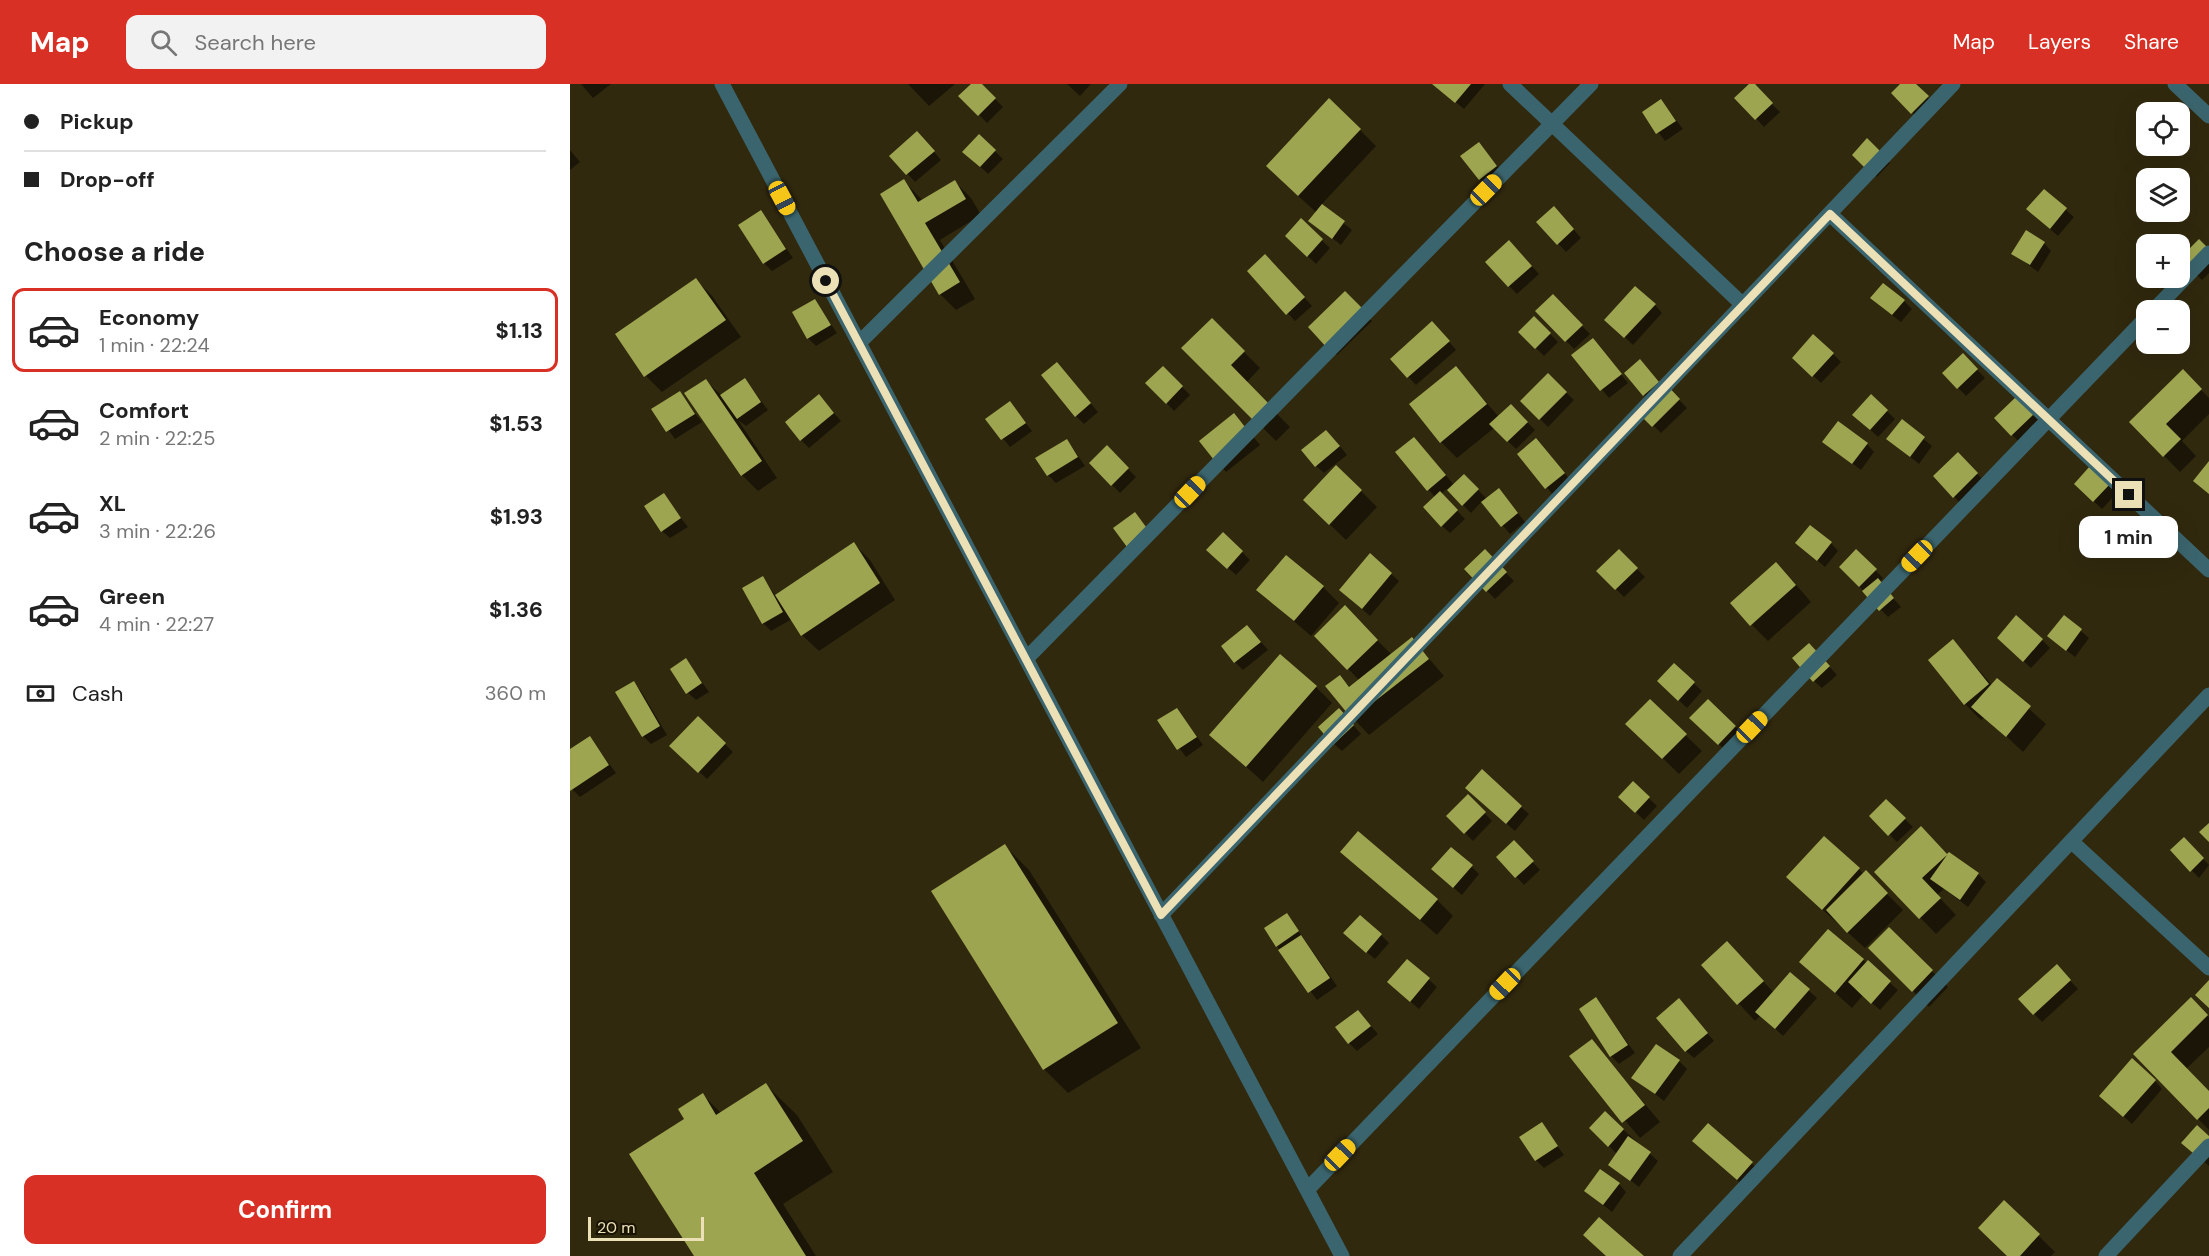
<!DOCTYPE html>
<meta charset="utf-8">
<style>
:root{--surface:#fff;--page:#f2f2f2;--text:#222;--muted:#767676;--line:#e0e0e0;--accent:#d93025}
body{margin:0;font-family:"DM Sans",sans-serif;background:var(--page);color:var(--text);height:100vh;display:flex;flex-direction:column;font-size:22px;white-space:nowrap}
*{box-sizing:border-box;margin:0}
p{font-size:20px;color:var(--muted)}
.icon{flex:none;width:33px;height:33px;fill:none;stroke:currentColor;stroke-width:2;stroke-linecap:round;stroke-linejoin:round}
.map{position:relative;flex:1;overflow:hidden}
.side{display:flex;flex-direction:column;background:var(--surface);width:570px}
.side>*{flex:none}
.hud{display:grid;align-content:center;height:132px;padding:0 24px;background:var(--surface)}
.tools{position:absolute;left:1566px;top:18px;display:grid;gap:12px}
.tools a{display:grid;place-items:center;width:54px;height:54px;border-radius:12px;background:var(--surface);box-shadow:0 6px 24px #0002;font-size:30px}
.scale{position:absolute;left:18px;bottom:15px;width:116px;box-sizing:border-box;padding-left:6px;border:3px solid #ece0b7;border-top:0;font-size:16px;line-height:21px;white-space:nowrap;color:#ece0b7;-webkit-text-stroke:4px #191200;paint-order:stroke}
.end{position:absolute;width:27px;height:27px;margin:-14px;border:8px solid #ece0b7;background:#111;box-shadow:0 0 0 3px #111}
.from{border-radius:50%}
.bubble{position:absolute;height:42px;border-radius:12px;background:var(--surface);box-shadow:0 6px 24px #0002;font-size:20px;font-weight:700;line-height:42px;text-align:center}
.car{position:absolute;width:18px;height:36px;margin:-18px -9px;border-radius:8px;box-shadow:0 0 4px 2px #0007;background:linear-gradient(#f5c518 24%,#345 0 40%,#f5c518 0 76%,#345 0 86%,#f5c518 0)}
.hud b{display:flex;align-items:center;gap:21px;height:57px;font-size:22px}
.hud b+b{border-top:2px solid var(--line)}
.hud i{width:15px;height:15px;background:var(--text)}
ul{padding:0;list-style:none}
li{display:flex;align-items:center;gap:18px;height:84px;margin:0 12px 9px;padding:0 12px;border:3px solid transparent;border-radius:12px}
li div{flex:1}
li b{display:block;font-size:22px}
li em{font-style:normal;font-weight:700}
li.selected{border-color:var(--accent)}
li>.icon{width:54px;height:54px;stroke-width:1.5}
h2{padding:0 24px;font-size:27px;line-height:72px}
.pay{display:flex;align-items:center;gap:15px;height:66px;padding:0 24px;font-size:22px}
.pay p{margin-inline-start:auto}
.button{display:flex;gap:12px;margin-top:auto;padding:12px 24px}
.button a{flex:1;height:69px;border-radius:12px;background:var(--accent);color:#fff;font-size:24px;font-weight:700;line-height:69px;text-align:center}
header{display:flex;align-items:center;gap:36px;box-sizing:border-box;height:84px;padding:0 30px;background:var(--accent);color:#fff}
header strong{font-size:28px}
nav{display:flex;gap:33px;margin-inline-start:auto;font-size:21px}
.search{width:420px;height:54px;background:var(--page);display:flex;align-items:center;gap:15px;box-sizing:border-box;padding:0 21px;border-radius:12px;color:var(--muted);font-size:22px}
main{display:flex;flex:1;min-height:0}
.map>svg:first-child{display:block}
.shadow{fill:#0007}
.building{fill:#9ea550}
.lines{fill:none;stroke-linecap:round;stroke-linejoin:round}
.street{stroke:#3b656e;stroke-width:15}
.route{stroke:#ece0b7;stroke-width:8}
</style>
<header>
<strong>Map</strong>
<div class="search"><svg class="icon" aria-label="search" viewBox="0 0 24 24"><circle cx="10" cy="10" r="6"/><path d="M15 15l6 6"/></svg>Search here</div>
<nav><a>Map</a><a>Layers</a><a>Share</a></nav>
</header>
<main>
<section class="side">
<div class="hud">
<b><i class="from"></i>Pickup</b>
<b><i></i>Drop-off</b>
</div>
<h2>Choose a ride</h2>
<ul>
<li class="selected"><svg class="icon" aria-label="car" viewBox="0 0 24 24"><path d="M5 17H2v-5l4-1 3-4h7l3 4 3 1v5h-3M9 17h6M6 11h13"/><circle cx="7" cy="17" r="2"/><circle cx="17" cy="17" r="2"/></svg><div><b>Economy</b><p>1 min · 22:24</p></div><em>$1.13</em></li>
<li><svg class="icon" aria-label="car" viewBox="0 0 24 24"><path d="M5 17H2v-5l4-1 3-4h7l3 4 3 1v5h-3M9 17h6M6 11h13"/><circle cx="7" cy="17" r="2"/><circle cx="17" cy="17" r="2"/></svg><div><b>Comfort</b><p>2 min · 22:25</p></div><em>$1.53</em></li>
<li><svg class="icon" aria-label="car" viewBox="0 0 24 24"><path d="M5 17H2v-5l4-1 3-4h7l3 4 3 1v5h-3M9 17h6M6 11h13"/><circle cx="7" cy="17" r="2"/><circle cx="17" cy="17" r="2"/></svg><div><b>XL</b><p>3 min · 22:26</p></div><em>$1.93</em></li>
<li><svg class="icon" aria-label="car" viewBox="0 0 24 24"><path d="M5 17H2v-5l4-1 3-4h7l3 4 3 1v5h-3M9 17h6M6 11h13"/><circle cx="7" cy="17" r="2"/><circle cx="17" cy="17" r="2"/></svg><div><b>Green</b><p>4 min · 22:27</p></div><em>$1.36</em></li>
</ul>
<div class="pay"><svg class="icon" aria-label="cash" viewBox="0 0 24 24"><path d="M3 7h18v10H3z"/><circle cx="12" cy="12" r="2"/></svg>Cash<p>360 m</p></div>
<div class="button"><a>Confirm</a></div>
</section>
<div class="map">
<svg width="1639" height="1172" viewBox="0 0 1639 1172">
<rect width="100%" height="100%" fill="#31290e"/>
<!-- shadow -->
<path class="shadow" d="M11,0H41L23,14Z
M338,0H385L359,22Z
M403,0H410L433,23L417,39L391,12Z
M497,0H521L510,12Z
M864,0H915L894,25Z
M1181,0L1210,28L1194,43L1167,14Z
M1332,0H1344L1365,21L1350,36L1323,9Z
M1091,17L1113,45L1095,57L1074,29Z
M790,46L806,62L751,121L782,146L771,161L740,137L747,129L714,99Z
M409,52L433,75L418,90L402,75Z
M355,57L371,76L345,98L321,72Z
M1297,57L1320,79L1307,93L1284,71Z
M909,60L934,90L918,102L910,95Z
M0,66L10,78L0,86Z
M334,97L353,117L385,98L401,114L411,131L370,156L405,215L386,226L370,210Z
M1474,107L1504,133L1488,152L1466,133Z
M191,128L223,174L202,187L194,179Z
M992,132L1011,154L996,168L968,138Z
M731,137L760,164L746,180L717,152Z
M1474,159L1481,167L1468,188L1443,169Z
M947,166L969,190L947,210L939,202Z
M1639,167V189L1632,196L1611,175Z
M703,180L742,222L725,237L679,187Z
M126,196L142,212L171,253L92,308L76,292Z
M775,209L802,237L767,271L740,244Z
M983,212L1020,250L1004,265L967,227Z
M245,217L267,249L246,262L238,254Z
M1334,217L1342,225L1331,238L1310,222Z
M1085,221L1092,229L1063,261L1036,235Z
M964,234L988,258L974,272L950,248Z
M642,236L690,284L676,299L720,343L706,357L613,264Z
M870,247L886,266L846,301L822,275Z
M1030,264L1058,299L1039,314L1003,271Z
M1263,270L1271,278L1251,299L1232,281Z
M1393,271L1415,294L1396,312L1374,289Z
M1070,277L1092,302L1094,300L1117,324L1091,349L1068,326L1078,316L1074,311Z
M487,280L528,328L514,340L506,332Z
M593,284L620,311L604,327L577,299Z
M886,284L929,333L941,322L965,346L946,365L924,344L887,374L871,358Z
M1613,287L1639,314V330L1612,357L1626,372L1610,388L1561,338Z
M978,291L1004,316L978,343L952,317Z
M175,296L198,326L176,342L168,336L207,394L188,407L172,391L136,297L152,312Z
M109,309L132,338L105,355L83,325Z
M1301,312L1325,335L1308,353L1292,338Z
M1447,314L1471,339L1450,359L1426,334Z
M440,319L462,347L440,363L417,335Z
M256,320L271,337L239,364L231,356Z
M1332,337L1362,362L1349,380L1318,355Z
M672,339L690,361L656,388L649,380Z
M764,355L777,371L754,389L746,382Z
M497,356L515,382L486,399L478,391Z
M966,356L1002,398L984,412L949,370Z
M1254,358L1297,360L1304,368L1291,386Z
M537,363L566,393L550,409L521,379Z
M852,363L884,401L894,392L917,415L936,414L955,438L940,450L912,417L901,429L877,405L871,410L895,435L880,449L872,442L865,413L827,369Z
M1388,370L1415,398L1392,421L1365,393Z
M1520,384L1547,409L1532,425L1506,400Z
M791,407L807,423L776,456L751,432Z
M93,411L118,443L100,454L92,447Z
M1227,459H1261L1268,467L1255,483Z
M284,460L300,476L325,516L249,567L232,551L222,535L201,547L193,539L174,505L192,494L206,512Z
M1049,467L1075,493L1054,513L1028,487Z
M1286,467L1313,494L1309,498L1331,523L1318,533L1271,483Z
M672,468L680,476L666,491L646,473Z
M915,468L944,497L925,515L896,485Z
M821,490L829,497L800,532L779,514Z
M1222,496L1241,518L1198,557L1182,541Z
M753,503L769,519L741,552L688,506Z
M775,524L822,571L842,555L874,592L799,651L783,634L770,593L781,604L790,597L746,552Z
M1494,533L1519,554L1505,573L1487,559Z
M685,551L698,566L673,586L665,578Z
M1472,556L1480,564L1461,584L1437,562Z
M1383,557L1422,601L1427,596L1476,640L1453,668L1420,637L1414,634L1411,636L1395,620Z
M1247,569L1267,591L1252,604L1244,597Z
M116,576L139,608L126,616L118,609Z
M1104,581L1132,607L1117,624L1097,605Z
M63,599L71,607L97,651L81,660L73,652Z
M746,603L762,619L693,698L641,651Z
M1080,617L1132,667L1109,690L1074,656Z
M1138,617L1173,650L1157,668L1129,642Z
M607,625L633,661L616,673L589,637Z
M128,634L163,668L137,695L102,662Z
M777,634L791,650L772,667L764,660Z
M20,654L46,689L10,713L0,703V667Z
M1063,699L1087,722L1074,736L1050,713Z
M898,712L922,737L903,757L878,732Z
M905,712L951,723L959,730L945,747Z
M1316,717L1343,743L1327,758L1301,732Z
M1351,744L1378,772L1408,790L1416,798L1398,823L1374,805L1367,811L1386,831L1366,850L1306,788Z
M1614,755L1639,781L1629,794L1602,766Z
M944,758L970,786L954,801L928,773Z
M435,762L459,786L571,964L498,1009L474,985L363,808Z
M772,768L867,816L883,832L867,851Z
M902,783L909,790L892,811L871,793Z
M1289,785L1294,791L1296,789L1333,826L1295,864L1234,809Z
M717,831L767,902L747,916L707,862Z
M1319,845L1378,903L1359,923L1300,864Z
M811,851L819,859L805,875L783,857Z
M1173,875L1204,909L1220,890L1247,914L1213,952L1191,931L1185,937L1133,881Z
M1293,876L1328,906L1310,926L1293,911L1282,924L1231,878Z
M838,877L867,903L849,925L827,906Z
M1494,890L1508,905L1472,938L1450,915Z
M1026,915L1065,969L1049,980L1041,972Z
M1621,916L1639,933V963L1616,985L1639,1008V1046L1565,970Z
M1116,924L1144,957L1124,974L1116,967Z
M788,928L808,950L787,967L779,959Z
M1022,957L1090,1038L1070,1054L1001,973Z
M1109,977L1117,985L1094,1017L1063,993Z
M1585,997L1592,1005L1562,1040L1539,1019Z
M196,1001L227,1031L263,1088L213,1120L246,1172H125L116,1035L133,1011L151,1029Z
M1035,1029L1088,1077L1069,1103L1040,1080L1047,1070L1021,1044Z
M971,1040L994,1071L974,1084L966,1076Z
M1139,1041L1190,1087L1175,1103L1132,1065Z
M1639,1054V1082L1621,1067Z
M1049,1100L1056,1108L1042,1128L1016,1107Z
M1434,1118L1485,1168L1481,1172H1438Z"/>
<!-- building -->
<path class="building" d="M401,0H412L426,14L408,32L388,12Z
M862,0H901L885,19Z
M1179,0H1185L1203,19L1185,36L1164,14Z
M1330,0H1346L1359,12L1341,30L1321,9Z
M759,14L791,45L728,112L696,82Z
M1091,15L1106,37L1086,50L1072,28Z
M347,47L365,67L336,91L319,72Z
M409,50L426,66L410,83L392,68Z
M1297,54L1313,70L1298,87L1282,71Z
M909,58L927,82L909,96L890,72Z
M334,95L348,118L385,96L396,115L355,139L390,198L369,211L310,110Z
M1474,105L1497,124L1480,145L1456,125Z
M752,120L775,137L762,155L738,137Z
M984,122L1004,145L987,161L966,138Z
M191,126L216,165L193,180L168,141Z
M731,134L753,155L737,173L715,152Z
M1456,146L1475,158L1460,181L1441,170Z
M1629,155L1639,165L1623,189L1610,174Z
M939,156L962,182L938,203L915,178Z
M695,170L735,213L716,231L677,187Z
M126,194L156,236L74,293L45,250Z
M1313,199L1335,216L1322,231L1300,214Z
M1065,202L1086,220L1054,254L1034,236Z
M775,207L796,228L758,265L738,243Z
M983,210L1013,241L995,258L965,227Z
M245,215L261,241L237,255L222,228Z
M964,232L981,249L965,265L948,248Z
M642,234L675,267L661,281L705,326L689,342L611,264Z
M862,237L880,257L837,294L820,275Z
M1243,250L1264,269L1242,293L1222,274Z
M1023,254L1052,290L1030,307L1001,271Z
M1393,269L1408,285L1387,305L1372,289Z
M1070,275L1089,298L1073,312L1054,289Z
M487,278L521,319L505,333L471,291Z
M593,282L613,302L596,320L575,299Z
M886,282L917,320L870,359L839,320Z
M1613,285L1632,305L1596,340L1611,355L1593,373L1559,338Z
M978,289L997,308L969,336L950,317Z
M175,294L191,318L167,335L150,311Z
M136,295L192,377L171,392L114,309Z
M1094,298L1110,315L1082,343L1065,326Z
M110,307L125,330L96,348L81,325Z
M249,310L264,329L230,357L215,338Z
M1301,310L1318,326L1300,346L1282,331Z
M1447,312L1464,330L1441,352L1424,334Z
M440,317L456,339L431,356L415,335Z
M941,320L958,338L937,358L919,340Z
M664,329L683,353L648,381L629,357Z
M1332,335L1355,353L1340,373L1316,355Z
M1268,337L1298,359L1282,380L1252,358Z
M756,346L770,362L745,383L731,366Z
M844,353L876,391L857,407L825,368Z
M966,354L995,389L975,405L947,370Z
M497,355L508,373L477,392L465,374Z
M537,361L559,384L541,402L519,379Z
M1388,368L1408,389L1383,414L1363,392Z
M1639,377V410L1623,397Z
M766,381L792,406L759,441L733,416Z
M1520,382L1540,400L1523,418L1504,400Z
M894,390L909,405L892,422L877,406Z
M929,404L948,429L931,443L911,418Z
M870,407L888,426L871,443L853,423Z
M94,409L111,434L91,448L74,422Z
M565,428L579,447L557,463L543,444Z
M1240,441L1262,458L1247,477L1225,459Z
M653,448L673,467L657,485L636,466Z
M284,458L310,499L231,552L205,511Z
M915,465L937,488L916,508L894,485Z
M1049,465L1068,484L1045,506L1026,487Z
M1286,465L1307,485L1289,503L1269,483Z
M800,469L822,489L792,525L769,506Z
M716,471L754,502L724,537L686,506Z
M1206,478L1226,501L1180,542L1160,519Z
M193,492L213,528L192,540L172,504Z
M1308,494L1324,514L1309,527L1292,507Z
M775,521L808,556L777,586L744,552Z
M1446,531L1473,555L1453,578L1427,554Z
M1494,531L1512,545L1496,567L1477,552Z
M677,541L691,558L664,579L651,562Z
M842,553L859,575L782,635L755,602L770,591L779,603Z
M1383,555L1419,600L1394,621L1358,576Z
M1239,559L1260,582L1243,598L1222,574Z
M710,570L747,602L676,683L639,651Z
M116,574L132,599L116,610L100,585Z
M1104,579L1125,598L1108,617L1087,597Z
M1427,594L1461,622L1436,653L1401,623Z
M64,597L90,642L72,653L45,608Z
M1080,615L1117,650L1092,675L1055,640Z
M1138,615L1166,642L1148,661L1119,634Z
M607,624L627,653L607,666L587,636Z
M769,624L784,641L763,661L748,643Z
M128,632L156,659L128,689L99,662Z
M20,652L39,681L0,707V665Z
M912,685L952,722L936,740L895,704Z
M1063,697L1080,713L1065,729L1048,713Z
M898,710L916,728L894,750L876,732Z
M1316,715L1336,734L1318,752L1299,732Z
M1639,739V758L1629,748Z
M1351,742L1377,770L1379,768L1409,789L1390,816L1360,795L1377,771L1352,794L1371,814L1349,835L1304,788Z
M788,747L868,815L850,836L770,768Z
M1254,752L1290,784L1252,826L1216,793Z
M1614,753L1634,774L1620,788L1600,766Z
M944,756L964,777L945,794L926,773Z
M435,760L548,939L473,986L361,807Z
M881,763L903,781L883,804L861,785Z
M1296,786L1318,809L1277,849L1256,826Z
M717,829L729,847L706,863L694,844Z
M790,831L812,850L796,869L773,849Z
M1319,843L1363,886L1342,908L1298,864Z
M1258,845L1294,875L1265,909L1229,878Z
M731,851L760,894L738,909L708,866Z
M1157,857L1194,897L1167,921L1131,881Z
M837,875L860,894L840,918L817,898Z
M1298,876L1321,897L1301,920L1278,898Z
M1487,880L1501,896L1463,931L1448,915Z
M1220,888L1240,905L1205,945L1185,928Z
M1639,896V924L1625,911Z
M1026,913L1058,961L1040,973L1009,925Z
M1621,913L1638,931L1601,968L1639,1007V1024L1627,1036L1563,970Z
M1109,914L1138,949L1115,968L1086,934Z
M788,926L801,942L778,960L765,943Z
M1022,955L1075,1021L1052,1039L999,972Z
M1086,960L1110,976L1085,1010L1061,994Z
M1562,974L1586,996L1553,1033L1529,1012Z
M196,999L233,1057L184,1089L236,1172H124L59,1070L114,1035L108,1025L133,1009L146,1031Z
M1035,1027L1054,1045L1038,1063L1019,1044Z
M972,1038L988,1062L965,1077L949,1053Z
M1138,1039L1183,1078L1167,1096L1122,1057Z
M1627,1041L1639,1052V1065L1630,1075L1611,1059Z
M1058,1052L1081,1068L1060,1097L1038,1081Z
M1030,1085L1050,1099L1033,1121L1014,1107Z
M1434,1116L1470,1150L1450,1172H1437L1408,1144Z
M1029,1133L1074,1172H1036L1013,1151Z"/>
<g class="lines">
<!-- street -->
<path class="street" d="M152,0L772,1172
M940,0L1173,221
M1605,0L1639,32
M1260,130L1639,486
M1584,226L1639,169
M289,259L550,0
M456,575L1021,0
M1501,757L1639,884
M591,831L1383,0
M737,1106L1576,234
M1110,1172L1639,611
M1536,1172L1639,1062"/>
</g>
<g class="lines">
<!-- route -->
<path class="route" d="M256,197L591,831L1260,130L1559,411"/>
</g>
</svg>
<div class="tools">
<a><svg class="icon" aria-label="locate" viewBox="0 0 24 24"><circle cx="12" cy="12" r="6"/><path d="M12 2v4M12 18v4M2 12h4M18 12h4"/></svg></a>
<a><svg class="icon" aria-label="layers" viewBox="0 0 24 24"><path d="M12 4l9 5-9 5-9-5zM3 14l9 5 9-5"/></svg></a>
<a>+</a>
<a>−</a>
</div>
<div class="scale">20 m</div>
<i class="end from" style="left:256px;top:197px"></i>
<i class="end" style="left:1559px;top:411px"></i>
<div class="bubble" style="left:1509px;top:432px;width:99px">1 min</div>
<i class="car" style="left:916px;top:106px;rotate:45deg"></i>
<i class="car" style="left:212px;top:114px;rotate:152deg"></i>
<i class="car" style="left:620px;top:408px;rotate:44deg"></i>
<i class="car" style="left:1347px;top:472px;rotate:224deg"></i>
<i class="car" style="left:1182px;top:643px;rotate:44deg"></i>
<i class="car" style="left:935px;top:900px;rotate:224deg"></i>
<i class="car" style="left:770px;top:1071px;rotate:44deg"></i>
</div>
</main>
